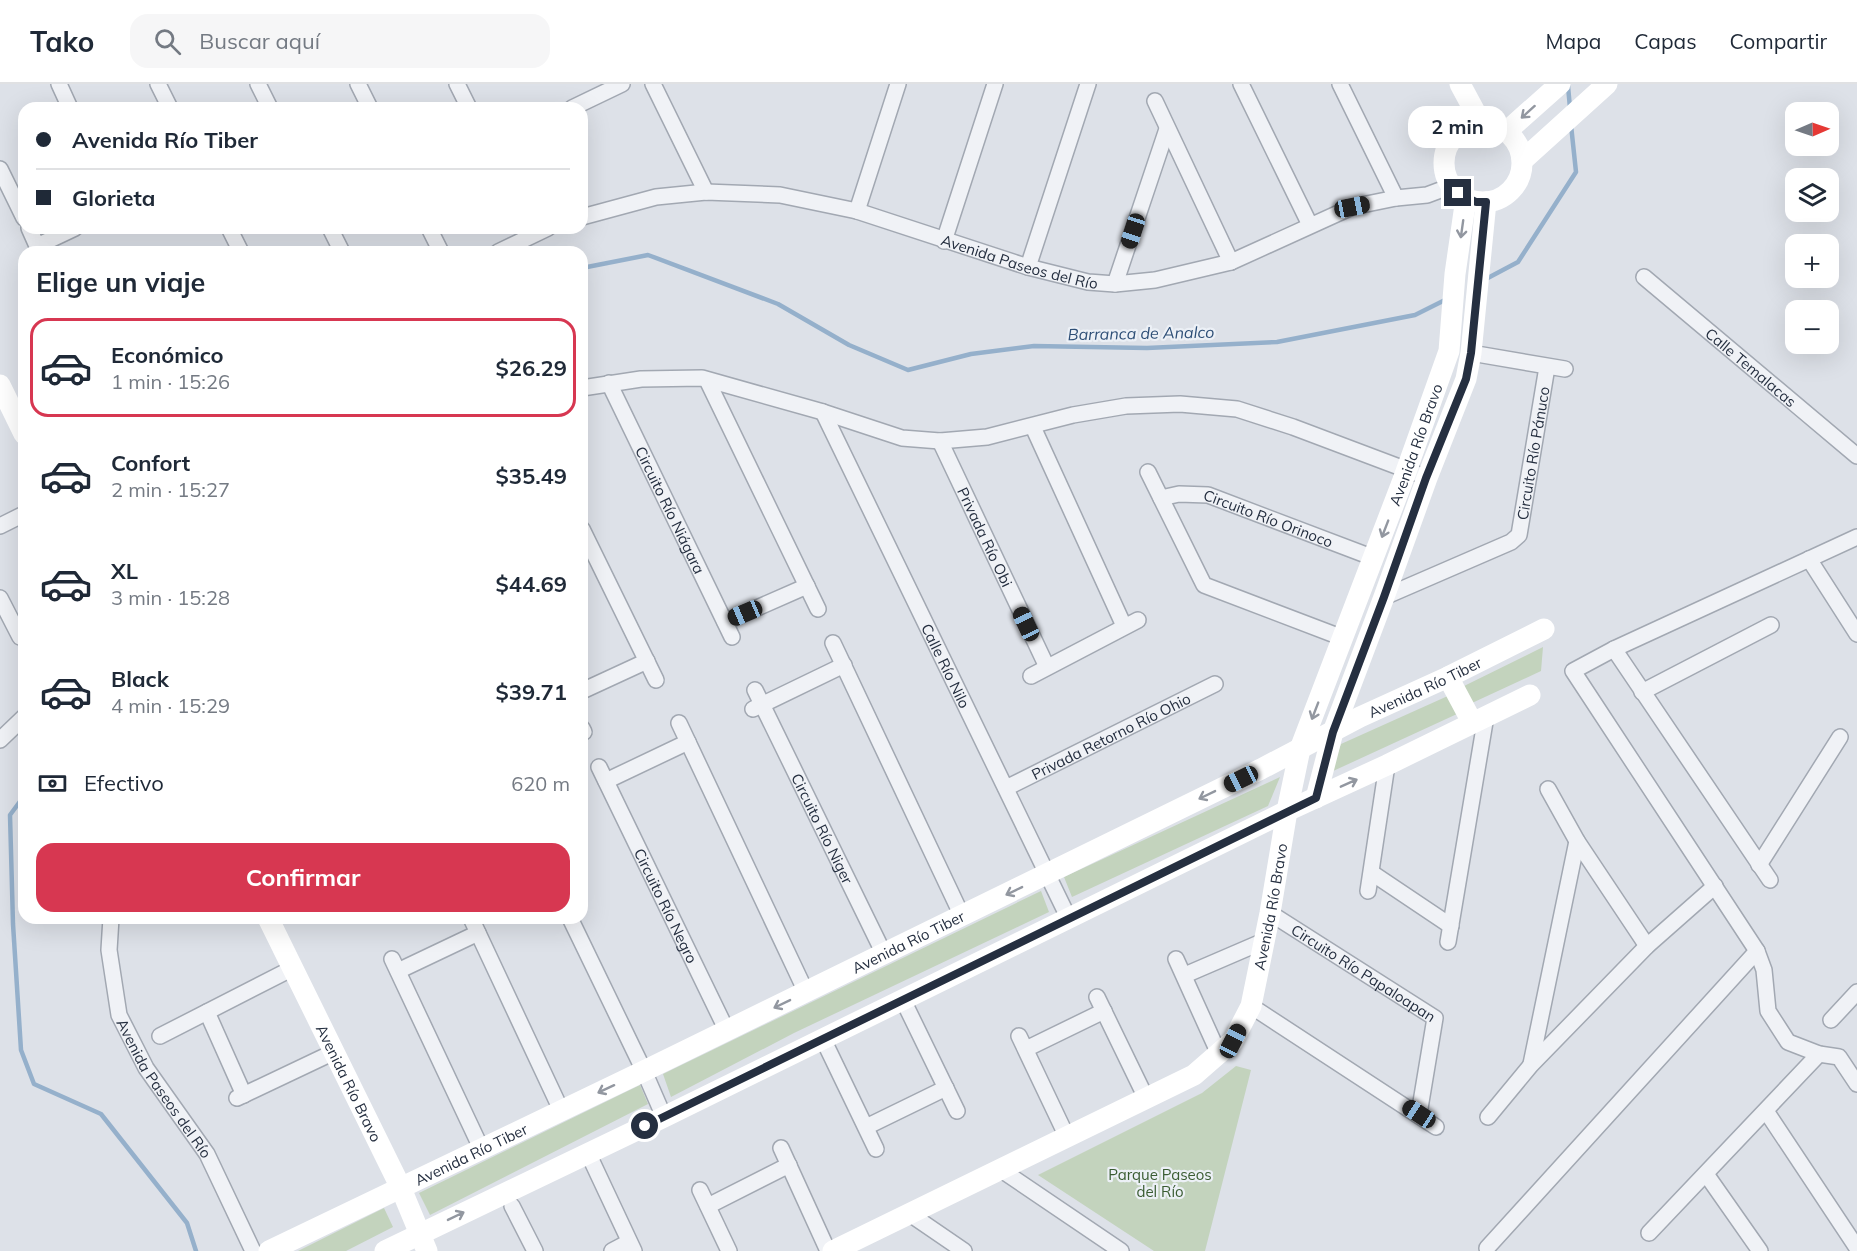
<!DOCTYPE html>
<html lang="es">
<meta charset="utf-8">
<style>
:root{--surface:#fff;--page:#f6f6f7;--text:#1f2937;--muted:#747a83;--line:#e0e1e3;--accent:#d73751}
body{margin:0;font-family:Mulish,sans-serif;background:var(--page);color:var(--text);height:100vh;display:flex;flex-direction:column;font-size:22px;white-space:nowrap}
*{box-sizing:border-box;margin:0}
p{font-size:20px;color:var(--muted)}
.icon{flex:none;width:33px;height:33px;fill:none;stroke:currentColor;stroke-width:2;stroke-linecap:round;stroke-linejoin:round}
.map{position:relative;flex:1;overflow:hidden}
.sheet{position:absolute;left:18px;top:162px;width:570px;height:678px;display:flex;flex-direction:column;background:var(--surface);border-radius:18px;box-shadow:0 6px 24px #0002}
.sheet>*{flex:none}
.hud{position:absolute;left:18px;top:18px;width:570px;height:132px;border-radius:18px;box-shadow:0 6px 24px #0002;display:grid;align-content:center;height:132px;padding:0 18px;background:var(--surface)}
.needle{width:39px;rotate:88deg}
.controls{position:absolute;left:1785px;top:18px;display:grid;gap:12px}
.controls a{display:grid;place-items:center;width:54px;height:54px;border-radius:12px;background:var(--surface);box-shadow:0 6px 24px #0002;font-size:30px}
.end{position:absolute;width:27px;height:27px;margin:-14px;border:8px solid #252f40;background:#fff;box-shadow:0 0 0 3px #fff}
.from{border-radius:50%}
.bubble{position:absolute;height:42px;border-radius:18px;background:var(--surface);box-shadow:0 6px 24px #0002;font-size:20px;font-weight:700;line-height:42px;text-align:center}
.car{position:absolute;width:18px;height:36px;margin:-18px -9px;border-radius:8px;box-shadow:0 0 4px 2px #0007;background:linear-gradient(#222 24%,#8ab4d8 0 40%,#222 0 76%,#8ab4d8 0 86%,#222 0)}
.hud b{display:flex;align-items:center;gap:21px;height:57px;font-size:22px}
.hud b+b{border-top:2px solid var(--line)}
.hud i{width:15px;height:15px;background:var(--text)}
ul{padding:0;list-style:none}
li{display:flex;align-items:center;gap:18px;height:99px;margin:0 12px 9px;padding:0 6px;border:3px solid transparent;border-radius:18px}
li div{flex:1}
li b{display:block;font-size:22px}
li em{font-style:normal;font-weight:700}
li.current{border-color:var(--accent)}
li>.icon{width:54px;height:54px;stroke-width:1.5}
h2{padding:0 18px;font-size:27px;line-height:72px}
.pay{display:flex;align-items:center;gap:15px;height:66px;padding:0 18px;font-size:22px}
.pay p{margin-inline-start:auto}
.cta{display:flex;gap:12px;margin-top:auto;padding:12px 18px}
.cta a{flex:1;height:69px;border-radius:18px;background:var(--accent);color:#fff;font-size:24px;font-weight:700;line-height:69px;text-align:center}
header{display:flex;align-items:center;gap:36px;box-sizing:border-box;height:84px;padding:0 30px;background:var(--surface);border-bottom:2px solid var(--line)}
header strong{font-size:28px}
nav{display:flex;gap:33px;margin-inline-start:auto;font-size:21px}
.search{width:420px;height:54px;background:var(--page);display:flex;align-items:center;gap:15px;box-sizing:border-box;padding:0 21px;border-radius:18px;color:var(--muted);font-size:22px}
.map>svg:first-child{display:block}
.green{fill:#c3d3bd}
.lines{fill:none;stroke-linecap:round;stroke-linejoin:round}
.stream{stroke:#95b0cb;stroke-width:4.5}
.street-casing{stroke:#a2a8b2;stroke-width:18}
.street{stroke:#f0f2f6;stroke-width:15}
.secondary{stroke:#fff;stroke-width:21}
.oneway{stroke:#9297a0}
.route{stroke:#252f40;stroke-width:8}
.labels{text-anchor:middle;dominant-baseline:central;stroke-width:4.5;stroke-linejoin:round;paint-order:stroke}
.street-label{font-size:15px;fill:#252f40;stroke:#ecf0f6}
.park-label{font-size:15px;fill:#3a5c32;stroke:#ecf0f6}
.water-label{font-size:16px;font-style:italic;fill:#2d4e76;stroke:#ecf0f6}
</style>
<header>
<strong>Tako</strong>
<div class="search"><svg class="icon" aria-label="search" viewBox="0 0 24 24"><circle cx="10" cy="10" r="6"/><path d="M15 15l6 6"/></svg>Buscar aquí</div>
<nav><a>Mapa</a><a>Capas</a><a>Compartir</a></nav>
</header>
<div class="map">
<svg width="1857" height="1167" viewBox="0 0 1857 1167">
<rect width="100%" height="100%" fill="#dde1e8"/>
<!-- green -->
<path class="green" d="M1543,563L1541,587L1472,619L1462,603Z
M1450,611L1457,630L1331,688L1341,660Z
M1280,693L1268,722L1072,813L1064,793Z
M1041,807L1049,828L794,949L671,1013L663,990Z
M1236,982L1251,986L1205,1167H1154L1038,1091L1202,1009Z
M640,1001L648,1020L430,1131L419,1109Z
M384,1124L393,1143L346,1167H298Z"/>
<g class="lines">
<!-- stream -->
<path class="stream" d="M1568,2L1570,24
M582,184L648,171L778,220L849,261L908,286L971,270L1034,262L1147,264L1277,258L1415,231L1447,215
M1484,196L1518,178L1576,88L1571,41
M24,712L10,731L13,840L21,966L34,1000L101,1030L187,1139L196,1167"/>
<!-- street casing -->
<g class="street-casing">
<g id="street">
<path d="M59,0L70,24"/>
<path d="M158,0L170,24"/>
<path d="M258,0L270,24"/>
<path d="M358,0L370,24"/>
<path d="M457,0L469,24"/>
<path d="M653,0L706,108"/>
<path d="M1241,0L1310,141"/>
<path d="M1340,0L1396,114"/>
<path d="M1155,17L1231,178"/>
<path d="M572,24L622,0"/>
<path d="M0,85L24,134"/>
<path d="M857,127L898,0"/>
<path id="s1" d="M582,133L656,113L706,108L780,111L857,127L1028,183L1088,198L1115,200L1155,196L1231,178L1352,123L1396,114L1427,111L1451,102"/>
<path d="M29,144L37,162L75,144"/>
<path d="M229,144L241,168"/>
<path d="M330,144L342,168"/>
<path d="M429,144L441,168"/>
<path d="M944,157L995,0"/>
<path d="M498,168L548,144"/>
<path d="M1028,183L1088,0"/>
<path id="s2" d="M1644,193L1857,372"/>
<path d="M1115,200L1167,45"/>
<path d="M1471,269L1565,285"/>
<path d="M707,296L818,525"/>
<path id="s3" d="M609,299L732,553"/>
<path d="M582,304L641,295L702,294L823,328L902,354L940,357L987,353L1073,331L1126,322L1180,320L1237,325L1293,343L1415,389"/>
<path id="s4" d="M823,328L1069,835"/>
<path d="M1033,343L1124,542"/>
<path id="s5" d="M940,357L1047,583"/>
<path d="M1148,388L1204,501L1343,554"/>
<path id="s6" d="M1161,414L1179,410L1208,411L1374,474"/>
<path d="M0,442L24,430"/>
<path d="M582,445L656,596"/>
<path d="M1857,453L1614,565L1573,587L1757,867L1764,886L1768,927L1788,958L1819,970L1839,973L1857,1000"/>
<path d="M1809,475L1857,550"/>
<path id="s7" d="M1384,513L1511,458L1519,451L1547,283"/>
<path d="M0,514L20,553"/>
<path d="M725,538L807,502"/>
<path d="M833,559L962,832"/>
<path d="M1614,565L1770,796"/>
<path d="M1031,592L1138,536"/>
<path id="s8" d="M755,606L884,870"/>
<path d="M582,607L647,577"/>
<path d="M1642,608L1771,541"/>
<path d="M753,625L844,581"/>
<path d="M679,639L806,908"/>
<path d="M582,644L584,648"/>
<path d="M0,656L24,633"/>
<path id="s9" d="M599,683L727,947"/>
<path d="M606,697L688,658"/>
<path id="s10" d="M1006,704L1215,600"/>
<path d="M1548,705L1577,757L1647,862"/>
<path d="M1759,781L1840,653"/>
<path d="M1372,789L1451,842"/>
<path d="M1368,807L1387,681"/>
<path id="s11" d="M1270,829L1435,934L1419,1030"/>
<path id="s12" d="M111,834L109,866L119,931L146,984L207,1070L253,1167"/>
<path d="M471,834L561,1026"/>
<path d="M570,834L644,987L664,1033"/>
<path d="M1448,858L1486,632"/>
<path d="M392,875L481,1064"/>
<path d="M1176,875L1219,970"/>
<path d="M398,887L478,849"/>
<path d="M1185,891L1264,857"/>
<path d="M1097,913L1146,1014"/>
<path d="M903,916L957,1027"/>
<path d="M1251,922L1436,1043"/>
<path d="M207,928L244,1011"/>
<path d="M1831,936L1857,908"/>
<path d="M160,952L293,884"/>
<path d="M1019,952L1067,1053"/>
<path d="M823,955L876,1065"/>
<path d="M1026,965L1104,927"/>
<path d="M1531,980L1577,757"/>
<path d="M237,1014L334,968"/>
<path d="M1766,1027L1857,1164"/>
<path d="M1488,1033L1531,981L1647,862L1715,802"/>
<path d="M866,1043L946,1004"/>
<path d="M781,1064L828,1167"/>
<path d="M588,1069L634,1167"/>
<path d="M1000,1085L1121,1167"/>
<path d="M1706,1090L1760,1167"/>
<path d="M700,1106L729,1167"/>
<path d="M512,1122L535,1167"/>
<path d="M708,1122L789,1081"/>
<path d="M910,1130L964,1167"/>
<path d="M1649,1149L1819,970"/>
<path d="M1487,1164L1757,867"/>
<path d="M612,1167L629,1158"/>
</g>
</g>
<!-- street -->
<use href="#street" class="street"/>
<!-- secondary -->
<g class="secondary">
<path d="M1460,0L1481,39"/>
<circle cx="1483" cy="79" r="39"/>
<path d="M1507,47L1560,0"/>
<path d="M1523,76L1607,0"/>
<path d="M0,301L24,350"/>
<path d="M1448,593L1472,638"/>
<path d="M1316,714L1333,648L1384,513L1427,394L1466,295L1471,269L1486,118"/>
<path id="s13" d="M268,834L400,1102L427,1167"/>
<path id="s14" d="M269,1167L644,987L1261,685L1360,633L1448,593L1544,545"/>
<path d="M385,1167L664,1033L1287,727L1387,681L1530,611"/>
<path id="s15" d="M833,1167L1194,991L1233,957L1251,922L1270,829L1287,727L1300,665L1403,396L1449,267L1455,190L1466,114"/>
</g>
</g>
<!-- one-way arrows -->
<defs><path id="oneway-shaft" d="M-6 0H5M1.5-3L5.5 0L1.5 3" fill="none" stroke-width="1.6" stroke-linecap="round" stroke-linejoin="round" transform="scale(1.5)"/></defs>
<g class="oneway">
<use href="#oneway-shaft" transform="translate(1528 28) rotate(138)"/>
<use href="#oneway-shaft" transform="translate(1462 145) rotate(98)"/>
<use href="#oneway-shaft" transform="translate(1385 445) rotate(111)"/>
<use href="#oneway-shaft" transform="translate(1315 627) rotate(111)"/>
<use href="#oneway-shaft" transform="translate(1349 699) rotate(-24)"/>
<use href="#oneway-shaft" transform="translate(1207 711) rotate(154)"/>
<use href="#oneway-shaft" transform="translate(1014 807) rotate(154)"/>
<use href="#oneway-shaft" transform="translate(782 920) rotate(154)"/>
<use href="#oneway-shaft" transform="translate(606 1005) rotate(155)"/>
<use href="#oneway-shaft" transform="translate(456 1132) rotate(-26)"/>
</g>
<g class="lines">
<!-- route -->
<path class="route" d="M645,1042L1316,714L1333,648L1384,513L1426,394L1466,295L1471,269L1486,118H1476L1458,109"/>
</g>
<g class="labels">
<!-- street labels -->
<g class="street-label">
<text stroke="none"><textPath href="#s1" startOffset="450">Avenida Paseos del Río</textPath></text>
<text stroke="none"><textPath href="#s2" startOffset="140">Calle Temalacas</textPath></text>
<text stroke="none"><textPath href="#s15" startOffset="1080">Avenida Río Bravo</textPath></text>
<text stroke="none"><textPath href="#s7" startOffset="232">Circuito Río Pánuco</textPath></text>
<text stroke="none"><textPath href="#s3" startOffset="141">Circuito Río Niágara</textPath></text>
<text stroke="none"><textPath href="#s6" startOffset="112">Circuito Río Orinoco</textPath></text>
<text stroke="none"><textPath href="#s5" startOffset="106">Privada Río Obi</textPath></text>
<text stroke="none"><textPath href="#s4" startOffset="282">Calle Río Nilo</textPath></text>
<text stroke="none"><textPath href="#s14" startOffset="1286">Avenida Río Tiber</textPath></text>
<text stroke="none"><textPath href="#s10" startOffset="117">Privada Retorno Río Ohio</textPath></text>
<text stroke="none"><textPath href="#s8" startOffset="154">Circuito Río Niger</textPath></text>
<text stroke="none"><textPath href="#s9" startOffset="154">Circuito Río Negro</textPath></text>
<text stroke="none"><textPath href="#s15" startOffset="594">Avenida Río Bravo</textPath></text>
<text stroke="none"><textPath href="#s14" startOffset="710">Avenida Río Tiber</textPath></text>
<text stroke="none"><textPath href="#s11" startOffset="111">Circuito Río Papaloapan</textPath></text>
<text stroke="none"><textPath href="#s13" startOffset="184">Avenida Río Bravo</textPath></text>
<text stroke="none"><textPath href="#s12" startOffset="184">Avenida Paseos del Río</textPath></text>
<text stroke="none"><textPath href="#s14" startOffset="224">Avenida Río Tiber</textPath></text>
</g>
<!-- park labels -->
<g class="park-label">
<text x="1160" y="1090">Parque Paseos<tspan x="1160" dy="17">del Río</tspan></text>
</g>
<!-- water labels -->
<g class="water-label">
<text transform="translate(1141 249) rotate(-1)">Barranca de Analco</text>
</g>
</g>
</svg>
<div class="controls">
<a><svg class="needle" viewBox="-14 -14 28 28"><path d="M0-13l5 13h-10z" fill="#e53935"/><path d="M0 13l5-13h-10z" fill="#747a83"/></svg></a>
<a><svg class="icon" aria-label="layers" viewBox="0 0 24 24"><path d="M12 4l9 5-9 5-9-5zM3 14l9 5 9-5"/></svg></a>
<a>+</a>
<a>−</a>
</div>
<i class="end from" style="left:645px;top:1042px"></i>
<i class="end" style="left:1458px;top:109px"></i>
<div class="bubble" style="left:1408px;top:22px;width:99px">2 min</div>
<i class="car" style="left:1352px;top:123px;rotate:79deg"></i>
<i class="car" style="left:1133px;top:147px;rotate:198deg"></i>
<i class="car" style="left:745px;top:529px;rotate:247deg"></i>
<i class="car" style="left:1026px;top:540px;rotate:335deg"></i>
<i class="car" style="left:1241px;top:695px;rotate:244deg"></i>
<i class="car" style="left:1233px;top:957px;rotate:27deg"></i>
<i class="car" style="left:1419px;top:1030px;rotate:303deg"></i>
<div class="hud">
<b><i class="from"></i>Avenida Río Tiber</b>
<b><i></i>Glorieta</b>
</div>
<section class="sheet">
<h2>Elige un viaje</h2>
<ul>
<li class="current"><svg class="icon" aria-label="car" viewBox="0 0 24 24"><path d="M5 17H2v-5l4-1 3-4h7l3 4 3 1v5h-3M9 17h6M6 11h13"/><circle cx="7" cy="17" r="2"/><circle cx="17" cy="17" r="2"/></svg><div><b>Económico</b><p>1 min · 15:26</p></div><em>$26.29</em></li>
<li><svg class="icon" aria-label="car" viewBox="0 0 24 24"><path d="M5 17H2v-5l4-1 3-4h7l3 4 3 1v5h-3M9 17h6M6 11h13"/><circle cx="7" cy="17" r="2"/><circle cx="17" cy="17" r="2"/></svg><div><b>Confort</b><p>2 min · 15:27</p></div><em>$35.49</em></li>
<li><svg class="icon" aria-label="car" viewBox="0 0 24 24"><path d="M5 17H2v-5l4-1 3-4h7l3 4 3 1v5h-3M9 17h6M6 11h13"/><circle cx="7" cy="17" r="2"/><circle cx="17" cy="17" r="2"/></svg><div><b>XL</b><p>3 min · 15:28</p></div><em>$44.69</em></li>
<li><svg class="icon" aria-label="car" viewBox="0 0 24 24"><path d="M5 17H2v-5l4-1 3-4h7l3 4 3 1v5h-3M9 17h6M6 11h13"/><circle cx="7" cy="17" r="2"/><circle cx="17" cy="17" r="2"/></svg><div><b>Black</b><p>4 min · 15:29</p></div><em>$39.71</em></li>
</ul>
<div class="pay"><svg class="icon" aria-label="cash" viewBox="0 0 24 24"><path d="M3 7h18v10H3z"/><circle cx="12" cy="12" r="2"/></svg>Efectivo<p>620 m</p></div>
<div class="cta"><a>Confirmar</a></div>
</section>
</div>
